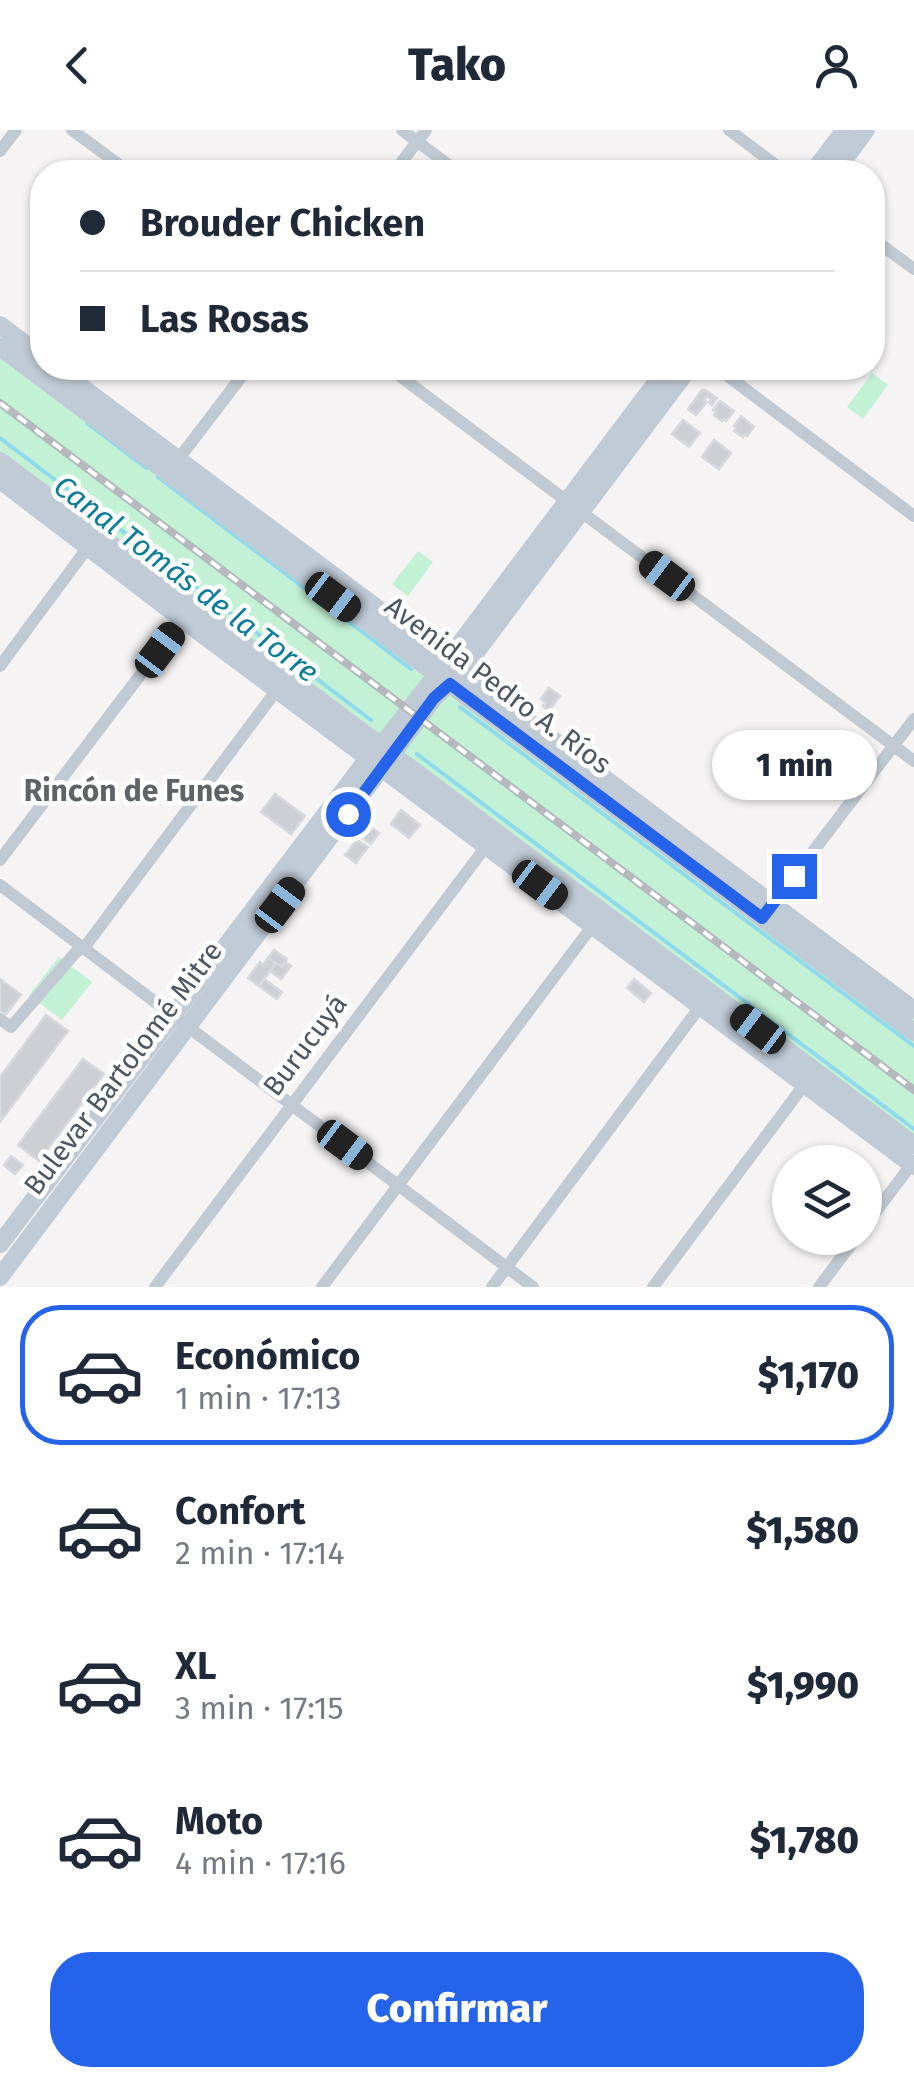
<!DOCTYPE html>
<html lang="es">
<meta charset="utf-8">
<style>
:root{--surface:#fff;--page:#f6f6f7;--text:#1f2937;--muted:#747a83;--line:#e0e1e3;--accent:#2563eb}
body{margin:0;font-family:"Fira Sans",sans-serif;background:var(--page);color:var(--text);height:100vh;display:flex;flex-direction:column;font-size:38px;white-space:nowrap}
*{box-sizing:border-box;margin:0}
p{font-size:32px;color:var(--muted)}
.icon{flex:none;width:55px;height:55px;fill:none;stroke:currentColor;stroke-width:2;stroke-linecap:round;stroke-linejoin:round}
.map{position:relative;height:1157px;overflow:hidden}
.sheet{display:flex;flex-direction:column;background:var(--surface);flex:1}
.sheet>*{flex:none}
.banner{position:absolute;left:30px;top:30px;width:855px;height:220px;border-radius:40px;box-shadow:0 2px 8px #0004;display:grid;align-content:center;height:220px;padding:0 50px;background:var(--surface)}
.buttons{position:absolute;left:772px;top:1015px;display:grid;gap:20px}
.buttons a{display:grid;place-items:center;width:110px;height:110px;border-radius:50%;background:var(--surface);box-shadow:0 2px 8px #0004;font-size:50px}
.end{position:absolute;width:45px;height:45px;margin:-22px;border:12px solid #2563eb;background:#fff;box-shadow:0 0 0 5px #fff}
.from{border-radius:50%}
.bubble{position:absolute;height:70px;border-radius:35px;background:var(--surface);box-shadow:0 2px 8px #0004;font-size:32px;font-weight:800;line-height:70px;text-align:center}
.car{position:absolute;width:30px;height:60px;margin:-30px -15px;border-radius:12px;box-shadow:0 0 8px 2px #0007;background:linear-gradient(#222 24%,#8ab4d8 0 40%,#222 0 76%,#8ab4d8 0 86%,#222 0)}
.banner b{display:flex;align-items:center;gap:35px;height:95px;font-size:38px}
.banner b+b{border-top:2px solid var(--line)}
.banner i{width:25px;height:25px;background:var(--text)}
ul{padding:18px 0 0;list-style:none}
li{display:flex;align-items:center;gap:30px;height:140px;margin:0 20px 15px;padding:0 30px;border:5px solid transparent;border-radius:40px}
li div{flex:1}
li b{display:block;font-size:38px}
li em{font-style:normal;font-weight:800}
li.current{border-color:var(--accent)}
li>.icon{width:90px;height:90px;stroke-width:1.5}
.cta{display:flex;gap:20px;margin-top:auto;padding:20px 50px}
.cta a{flex:1;height:115px;border-radius:40px;background:var(--accent);color:#fff;font-size:40px;font-weight:800;line-height:115px;text-align:center}
header{display:flex;justify-content:space-between;align-items:center;height:130px;padding:0 50px;background:var(--surface);font-size:45px;font-weight:800}
.map>svg:first-child{display:block}
.green{fill:#c3f1d5}
.lines{fill:none;stroke-linecap:round;stroke-linejoin:round}
.stream{stroke:#90daee;stroke-width:4}
.building{fill:#cdcfd5;stroke:#d7d9de;stroke-width:2.5}
.street{stroke:#c1cad2;stroke-width:12}
.secondary{stroke:#c1cbd6;stroke-width:18}
.rail-casing{stroke:#b5b8bd;stroke-width:8}
.rail{stroke:#fff;stroke-width:4;stroke-dasharray:11;stroke-linecap:butt}
.route{stroke:#2563eb;stroke-width:12}
.labels{text-anchor:middle;dominant-baseline:central;stroke-width:9;stroke-linejoin:round;paint-order:stroke}
.street-label{font-size:28px;fill:#4a5661;stroke:#fff}
.water-label{font-size:30px;font-style:italic;fill:#0c7c9b;stroke:#fff}
.neighbourhood-label{font-size:30px;font-weight:bold;fill:#5f6368;stroke:#fff}
</style>
<header><svg class="icon" aria-label="back" viewBox="0 0 24 24"><path d="M15 5l-7 7 7 7"/></svg>Tako<svg class="icon" aria-label="person" viewBox="0 0 24 24"><circle cx="12" cy="8" r="4"/><path d="M4 21q1-7 8-7t8 7"/></svg></header>
<div class="map">
<svg width="914" height="1157" viewBox="0 0 914 1157">
<rect width="100%" height="100%" fill="#f5f3f3"/>
<!-- green -->
<path class="green" d="M0,195L42,227V238H56L914,880V1015L0,331Z
M872,243L888,255L863,289L847,277Z
M418,421L433,432L408,466L392,454Z
M59,827L92,852L62,890L29,865Z"/>
<g class="lines">
<!-- stream -->
<path class="stream" d="M87,293L146,338
M0,308L371,590
M158,347L411,539
M460,577L914,916
M417,624L914,999"/>
</g>
<!-- building -->
<path class="building" d="M702,260H705L717,268L712,275L709,273L711,269L707,266L704,270L707,272L696,285L688,279Z
M720,271L734,281L726,291L724,289L722,291L714,285L716,282L713,280Z
M741,286L754,297L747,306L745,304L743,307L734,301L736,298L734,296Z
M683,290L700,303L689,317L672,304Z
M714,310L731,323L719,339L702,327Z
M549,558L560,566L549,581L543,576L546,573L541,569Z
M275,664L305,686L291,704L261,682Z
M401,680L420,695L409,708L391,694Z
M364,692L379,703L371,714L356,703Z
M357,710L368,717L356,733L345,725Z
M274,820L287,829L282,837L268,828Z
M268,828L276,833L259,856L248,848L260,832L263,835Z
M285,832L291,836L281,849L270,841L276,833L282,837Z
M0,849L21,865L6,884L0,880Z
M264,849L282,862L277,869L259,856Z
M634,849L651,863L644,872L627,858Z
M46,885L68,901L0,992V947Z
M83,929L104,944L39,1031L18,1015Z
M11,1026L23,1035L15,1044L4,1035Z"/>
<g class="lines">
<!-- street -->
<path class="street" d="M72,0L129,42
M402,0L458,42
M729,0L785,42
M0,21L16,0
M394,42L426,0
M872,108L914,139
M389,238L914,631
M717,238L914,386
M174,335L248,238
M0,536L91,413
M0,730L185,486
M0,755L533,1157
M770,778L914,589
M0,889L11,897L76,822L84,818L279,557
M865,1096L914,1031
M155,1157L490,711
M322,1157L596,791
M492,1157L705,870
M653,1157L807,951
M819,1157L856,1108"/>
<!-- secondary -->
<path class="secondary" d="M813,42L845,0
M835,42L866,0
M0,195L42,227
M0,217L914,902
M56,238L914,880
M0,331L914,1015
M0,350L182,489L914,1036
M0,1114L369,627L389,606L447,531L667,238
M0,1147L434,568L461,542L689,238"/>
<!-- rail casing -->
<g class="rail-casing">
<path id="rail" d="M0,273L914,960"/>
</g>
<!-- rail -->
<use href="#rail" class="rail"/>
</g>
<g class="lines">
<!-- route -->
<path class="route" d="M348,684L434,568L450,554L762,788L794,746"/>
</g>
<g class="labels">
<!-- street labels -->
<g class="street-label">
<text transform="translate(498 555) rotate(37)">Avenida Pedro A. Ríos</text>
<text transform="translate(305 915) rotate(-53)">Burucuyá</text>
<text transform="translate(123 938) rotate(-53)">Bulevar Bartolomé Mitre</text>
</g>
<!-- water labels -->
<g class="water-label">
<text transform="translate(186 449) rotate(37)">Canal Tomás de la Torre</text>
</g>
<!-- neighbourhood labels -->
<g class="neighbourhood-label">
<text x="134" y="661">Rincón de Funes</text>
</g>
</g>
</svg>
<div class="buttons">
<a><svg class="icon" aria-label="layers" viewBox="0 0 24 24"><path d="M12 4l9 5-9 5-9-5zM3 14l9 5 9-5"/></svg></a>
</div>
<i class="end from" style="left:348px;top:684px"></i>
<i class="end" style="left:794px;top:746px"></i>
<div class="bubble" style="left:712px;top:600px;width:165px">1 min</div>
<i class="car" style="left:667px;top:446px;rotate:307deg"></i>
<i class="car" style="left:333px;top:467px;rotate:127deg"></i>
<i class="car" style="left:160px;top:520px;rotate:37deg"></i>
<i class="car" style="left:540px;top:755px;rotate:127deg"></i>
<i class="car" style="left:280px;top:775px;rotate:37deg"></i>
<i class="car" style="left:758px;top:899px;rotate:307deg"></i>
<i class="car" style="left:345px;top:1015px;rotate:127deg"></i>
<div class="banner">
<b><i class="from"></i>Brouder Chicken</b>
<b><i></i>Las Rosas</b>
</div>
</div>
<section class="sheet">
<ul>
<li class="current"><svg class="icon" aria-label="car" viewBox="0 0 24 24"><path d="M5 17H2v-5l4-1 3-4h7l3 4 3 1v5h-3M9 17h6M6 11h13"/><circle cx="7" cy="17" r="2"/><circle cx="17" cy="17" r="2"/></svg><div><b>Económico</b><p>1 min · 17:13</p></div><em>$1,170</em></li>
<li><svg class="icon" aria-label="car" viewBox="0 0 24 24"><path d="M5 17H2v-5l4-1 3-4h7l3 4 3 1v5h-3M9 17h6M6 11h13"/><circle cx="7" cy="17" r="2"/><circle cx="17" cy="17" r="2"/></svg><div><b>Confort</b><p>2 min · 17:14</p></div><em>$1,580</em></li>
<li><svg class="icon" aria-label="car" viewBox="0 0 24 24"><path d="M5 17H2v-5l4-1 3-4h7l3 4 3 1v5h-3M9 17h6M6 11h13"/><circle cx="7" cy="17" r="2"/><circle cx="17" cy="17" r="2"/></svg><div><b>XL</b><p>3 min · 17:15</p></div><em>$1,990</em></li>
<li><svg class="icon" aria-label="car" viewBox="0 0 24 24"><path d="M5 17H2v-5l4-1 3-4h7l3 4 3 1v5h-3M9 17h6M6 11h13"/><circle cx="7" cy="17" r="2"/><circle cx="17" cy="17" r="2"/></svg><div><b>Moto</b><p>4 min · 17:16</p></div><em>$1,780</em></li>
</ul>
<div class="cta"><a>Confirmar</a></div>
</section>
